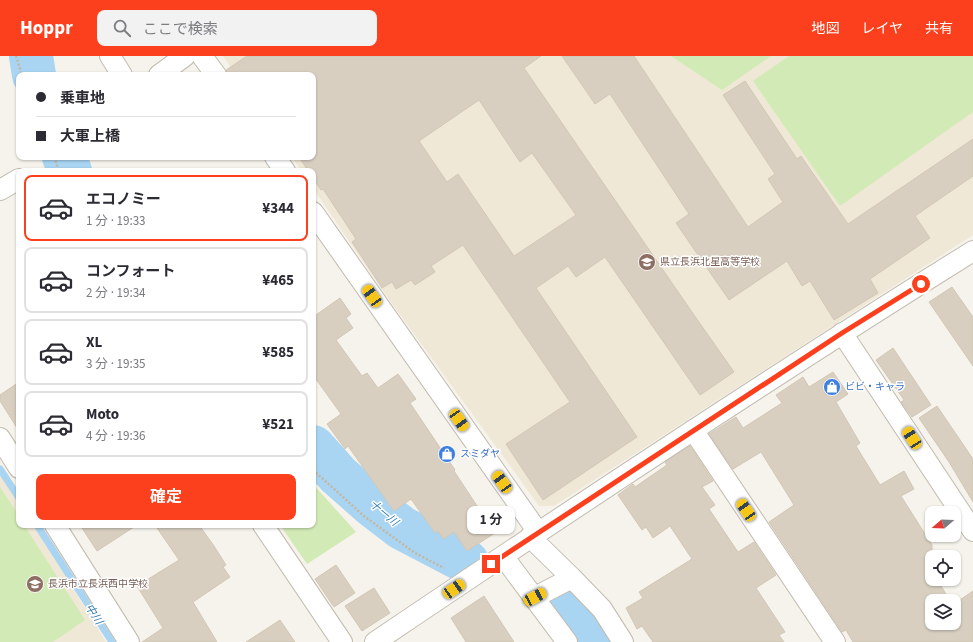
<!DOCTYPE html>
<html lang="ja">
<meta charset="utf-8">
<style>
:root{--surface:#fff;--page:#f2f2f3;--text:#2b2b33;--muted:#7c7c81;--line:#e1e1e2;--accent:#fc3f1d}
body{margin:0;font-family:"Source Sans 3","Noto Sans JP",sans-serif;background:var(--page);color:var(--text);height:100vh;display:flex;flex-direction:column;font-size:15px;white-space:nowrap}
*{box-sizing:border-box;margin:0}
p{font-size:13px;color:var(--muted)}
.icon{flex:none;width:22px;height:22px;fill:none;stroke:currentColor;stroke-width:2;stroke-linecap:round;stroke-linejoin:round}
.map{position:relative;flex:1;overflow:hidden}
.details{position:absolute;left:16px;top:112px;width:300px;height:360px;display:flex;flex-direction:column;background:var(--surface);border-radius:8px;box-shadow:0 1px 3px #0004}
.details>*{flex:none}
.banner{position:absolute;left:16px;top:16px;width:300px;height:88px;border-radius:8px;box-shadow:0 1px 3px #0004;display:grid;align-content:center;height:88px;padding:0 20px;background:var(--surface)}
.needle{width:26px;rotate:251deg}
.buttons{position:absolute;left:925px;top:450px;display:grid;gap:8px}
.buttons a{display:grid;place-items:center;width:36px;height:36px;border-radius:8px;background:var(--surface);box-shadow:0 1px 3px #0004;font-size:20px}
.end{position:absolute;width:18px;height:18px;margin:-9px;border:5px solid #fc3f1d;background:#fff;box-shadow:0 0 0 2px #fff}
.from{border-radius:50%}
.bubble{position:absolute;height:28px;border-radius:8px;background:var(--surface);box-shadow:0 1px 3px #0004;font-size:13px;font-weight:700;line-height:28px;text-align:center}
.car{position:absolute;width:12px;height:24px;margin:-12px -6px;border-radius:5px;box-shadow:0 0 3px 1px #0007;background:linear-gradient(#f5c518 24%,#345 0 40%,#f5c518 0 76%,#345 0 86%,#f5c518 0)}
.banner b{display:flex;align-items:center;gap:14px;height:38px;font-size:15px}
.banner b+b{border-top:1px solid var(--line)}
.banner i{width:10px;height:10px;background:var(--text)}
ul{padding:7px 0 0;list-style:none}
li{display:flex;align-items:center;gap:12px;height:66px;margin:0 8px 6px;padding:0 12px;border:2px solid var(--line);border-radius:8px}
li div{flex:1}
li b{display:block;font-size:15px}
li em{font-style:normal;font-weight:700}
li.current{border-color:var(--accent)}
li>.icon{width:36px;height:36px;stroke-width:1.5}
.cta{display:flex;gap:8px;margin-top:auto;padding:8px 20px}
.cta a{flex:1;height:46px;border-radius:8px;background:var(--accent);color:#fff;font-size:16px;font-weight:700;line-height:46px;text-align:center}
header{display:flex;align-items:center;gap:24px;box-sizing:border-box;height:56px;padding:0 20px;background:var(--accent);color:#fff}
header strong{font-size:19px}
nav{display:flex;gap:22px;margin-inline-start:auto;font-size:14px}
.search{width:280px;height:36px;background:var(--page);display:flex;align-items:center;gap:10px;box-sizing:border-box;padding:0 14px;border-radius:8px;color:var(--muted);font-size:15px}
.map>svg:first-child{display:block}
.education{fill:#efe8d6}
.green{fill:#d2eab5}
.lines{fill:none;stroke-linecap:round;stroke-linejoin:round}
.stream{stroke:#a9d4f2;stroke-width:7}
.river{stroke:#a9d4f2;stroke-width:44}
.building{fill:#d8cfc1;stroke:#d3c7b4;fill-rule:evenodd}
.minor-casing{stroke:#c2bbae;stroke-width:22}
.path{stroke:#c4b79f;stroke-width:2.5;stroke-dasharray:2 2;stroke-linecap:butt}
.minor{stroke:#fff;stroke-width:20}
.route{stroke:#fc3f1d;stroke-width:5}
.labels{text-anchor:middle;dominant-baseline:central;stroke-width:3;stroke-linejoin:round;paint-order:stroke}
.education-label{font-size:10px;fill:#785e54;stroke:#fff;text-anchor:start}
.shop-label{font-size:10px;fill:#366cbe;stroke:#fff;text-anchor:start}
.water-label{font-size:11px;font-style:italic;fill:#2e7ab2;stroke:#fff}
</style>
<header>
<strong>Hoppr</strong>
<div class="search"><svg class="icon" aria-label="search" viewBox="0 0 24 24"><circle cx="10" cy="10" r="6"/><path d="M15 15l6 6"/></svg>ここで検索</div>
<nav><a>地図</a><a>レイヤ</a><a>共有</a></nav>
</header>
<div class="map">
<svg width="973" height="586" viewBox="0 0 973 586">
<rect width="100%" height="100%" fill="#f6f3ec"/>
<!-- education -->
<path class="education" d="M223,0H973V179L554,450H539L382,234L313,132V115H301L292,101H313V19H236Z
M0,414L19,445V469H34L106,586H0Z"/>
<!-- green -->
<path class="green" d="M671,0H771L722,34Z
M789,0H973V56L840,150L753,25Z
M313,428L356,476L307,508L280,469H313Z
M0,431L19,460V469H24L85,564L53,586H0Z"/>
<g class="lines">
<!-- stream -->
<path class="stream" d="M0,413L19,442
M37,469L112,586"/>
<!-- river -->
<path class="river" d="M31,0L34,19
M64,101L70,115
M313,391L338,419L372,449L402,472L467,506
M567,545L599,586"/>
</g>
<!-- building -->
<path class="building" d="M247,0H541L524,12L694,259L734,316L700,339L605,201L576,221L568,210L536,232L637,381L543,444L506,388L570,346L463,189L431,210L435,216L415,229L411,224L396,233L392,226L382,232L352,186L356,183L323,133L321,134L313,122V115H308L299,101H313V19H227L226,14ZM479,44L520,106L532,97L576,159L514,200L458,118L447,126L419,85Z
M562,0H634L748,171L783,146L768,123L775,118L723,39L745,25L797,103L801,100L848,168L973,83V120L915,160L930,182L870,223L878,237L834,264L810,225L802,230L787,205L729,244L676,167L689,158L610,38L595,48Z
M952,231L973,261V310L929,246Z
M340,242L351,258L346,262L353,272L336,284L362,320L367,317L378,332L398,318L416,343L410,347L455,414L454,415L495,477L467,495L454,476L443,483L438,475L435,477L411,443L394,455L348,390L345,393L327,368L341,358L313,319V261Z
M893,292L931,349L912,361L901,346L904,344L876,304Z
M833,316L848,338L836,346L860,387L856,390L880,429L904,415L914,433L901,440L932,489V523H937L950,545H932V567H954V548L973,535V586H853L846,574L842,576L769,466L794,449L761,396L733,413L709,378L736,361L743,372L782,347L776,339L803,321L809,331Z
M19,326V375L0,345V339Z
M937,350L973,403V446L949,406L919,362Z
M690,390L713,425L702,431L715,449L709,453L738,496L754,486L776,519L756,532L785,576L779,579L784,586H653L642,570L637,573L626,552L643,542L639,536L692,503L670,470L653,482L646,471L642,474L618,439L633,428L635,431L667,409L665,406Z
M80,469H137L97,495Z
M155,469H199L214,490L226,509L223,511L230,521L193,546L217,586H142L163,572L137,530L179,504Z
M336,509L355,537L334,551L315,523Z
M374,532L390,557L362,575L345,550Z
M484,540L514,586H466L451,562Z
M280,564L295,586H246Z"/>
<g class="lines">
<!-- minor casing -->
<g class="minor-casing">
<path id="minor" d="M110,0L122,19
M202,0L216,19
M159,19L185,0
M275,101L285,115
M0,134L19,123
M313,156L538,476
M842,277L973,475
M693,374L835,586
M0,382L19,412
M55,469L129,586
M263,469L342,586
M530,481L572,522L602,553L623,586
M503,500L567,586
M535,541L572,522
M375,586C572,453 771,321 973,195"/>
</g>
<!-- path -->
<path class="path" d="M16,0L22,19
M54,101L59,115
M313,414L364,460L415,497L444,512"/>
<!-- minor -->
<use href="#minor" class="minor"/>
</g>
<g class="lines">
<!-- route -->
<path class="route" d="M491,508L842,277L921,228"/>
</g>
<!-- icons -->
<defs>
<g id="school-disc" transform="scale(0.9)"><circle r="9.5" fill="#8d6e63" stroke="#fff"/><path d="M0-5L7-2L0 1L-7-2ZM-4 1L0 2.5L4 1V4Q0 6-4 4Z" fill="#fff"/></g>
<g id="shop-disc" transform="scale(0.9)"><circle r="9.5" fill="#3f7fe0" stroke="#fff"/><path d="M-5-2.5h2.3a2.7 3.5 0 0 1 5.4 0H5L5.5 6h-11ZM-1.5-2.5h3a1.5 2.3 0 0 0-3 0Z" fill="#fff"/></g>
</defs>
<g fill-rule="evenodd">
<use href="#school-disc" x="647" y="206"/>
<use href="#shop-disc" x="832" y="331"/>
<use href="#shop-disc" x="447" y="398"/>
<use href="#school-disc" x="35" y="528"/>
</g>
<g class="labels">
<!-- education labels -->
<g class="education-label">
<text x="660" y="206">県立長浜北星高等学校</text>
<text x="48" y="528">長浜市立長浜西中学校</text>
</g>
<!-- shop labels -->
<g class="shop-label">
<text x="845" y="331">ビビ・キャラ</text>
<text x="460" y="398">スミダヤ</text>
</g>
<!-- water labels -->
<g class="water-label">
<text transform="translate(384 457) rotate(40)">十一川</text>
<text transform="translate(94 558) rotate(57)">中川</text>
</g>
</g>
</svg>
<div class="buttons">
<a><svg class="needle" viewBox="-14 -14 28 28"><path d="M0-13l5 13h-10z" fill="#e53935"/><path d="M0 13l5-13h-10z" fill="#7c7c81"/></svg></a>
<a><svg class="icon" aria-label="locate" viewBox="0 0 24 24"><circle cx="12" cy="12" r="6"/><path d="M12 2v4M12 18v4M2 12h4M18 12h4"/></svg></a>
<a><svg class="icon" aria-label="layers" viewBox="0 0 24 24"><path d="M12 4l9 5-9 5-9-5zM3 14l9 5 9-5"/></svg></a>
</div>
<i class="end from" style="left:921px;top:228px"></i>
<i class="end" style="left:491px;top:508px"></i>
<div class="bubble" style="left:467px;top:450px;width:48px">1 分</div>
<i class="car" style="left:372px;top:240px;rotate:325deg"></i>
<i class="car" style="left:459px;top:364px;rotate:145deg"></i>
<i class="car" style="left:912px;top:382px;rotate:327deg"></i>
<i class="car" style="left:502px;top:426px;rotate:325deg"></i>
<i class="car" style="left:746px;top:454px;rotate:326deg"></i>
<i class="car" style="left:454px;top:533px;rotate:56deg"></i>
<i class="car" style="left:535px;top:541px;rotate:62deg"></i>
<div class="banner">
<b><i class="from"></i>乗車地</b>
<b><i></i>大軍上橋</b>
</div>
<section class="details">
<ul>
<li class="current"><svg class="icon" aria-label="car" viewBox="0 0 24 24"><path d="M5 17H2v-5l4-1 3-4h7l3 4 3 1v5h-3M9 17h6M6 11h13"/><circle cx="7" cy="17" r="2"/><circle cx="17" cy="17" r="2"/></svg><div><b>エコノミー</b><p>1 分 · 19:33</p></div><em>¥344</em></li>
<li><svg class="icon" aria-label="car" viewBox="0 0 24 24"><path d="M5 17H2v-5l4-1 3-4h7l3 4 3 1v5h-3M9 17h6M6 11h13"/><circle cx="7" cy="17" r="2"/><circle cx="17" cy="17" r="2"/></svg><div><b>コンフォート</b><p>2 分 · 19:34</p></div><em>¥465</em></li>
<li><svg class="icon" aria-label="car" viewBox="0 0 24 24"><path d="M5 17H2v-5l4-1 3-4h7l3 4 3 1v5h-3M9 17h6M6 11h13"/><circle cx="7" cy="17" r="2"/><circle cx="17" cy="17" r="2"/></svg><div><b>XL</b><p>3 分 · 19:35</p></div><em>¥585</em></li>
<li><svg class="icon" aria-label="car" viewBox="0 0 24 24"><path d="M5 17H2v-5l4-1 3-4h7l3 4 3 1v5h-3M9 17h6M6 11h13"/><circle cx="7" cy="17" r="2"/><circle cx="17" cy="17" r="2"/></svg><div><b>Moto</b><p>4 分 · 19:36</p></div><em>¥521</em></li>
</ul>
<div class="cta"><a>確定</a></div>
</section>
</div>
